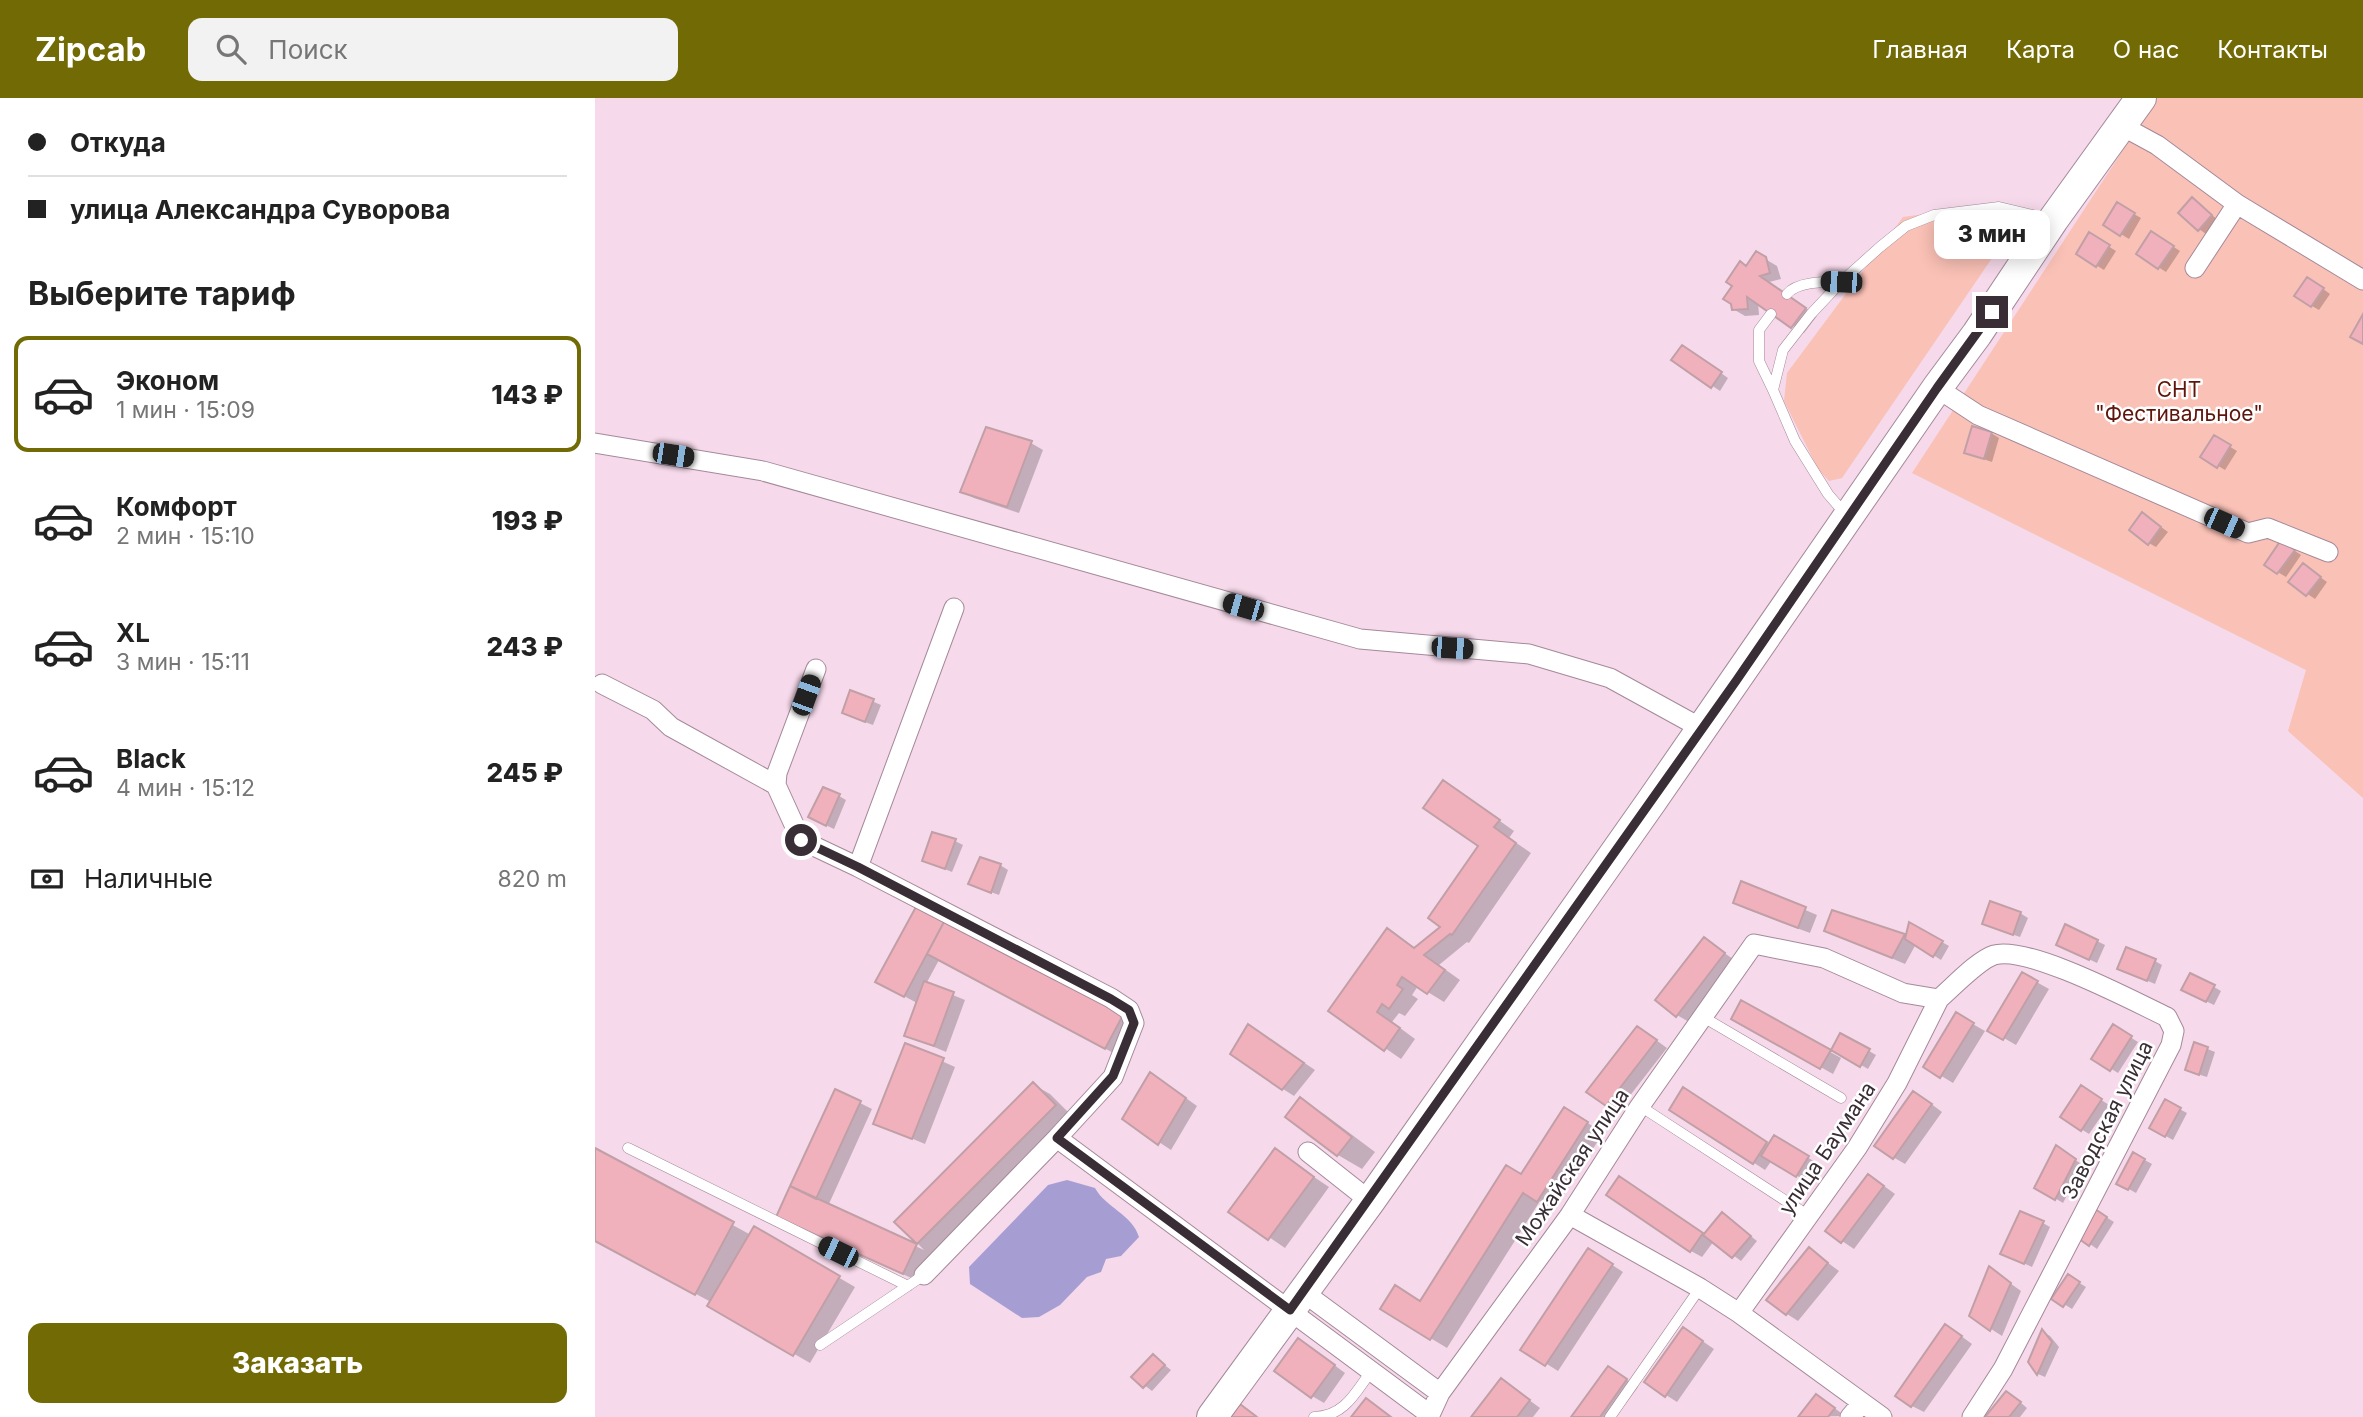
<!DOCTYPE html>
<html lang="ru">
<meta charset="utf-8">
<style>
:root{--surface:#fff;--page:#f2f2f2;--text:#222;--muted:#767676;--line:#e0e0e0;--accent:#726b05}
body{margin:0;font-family:Inter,sans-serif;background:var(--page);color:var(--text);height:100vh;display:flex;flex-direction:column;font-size:26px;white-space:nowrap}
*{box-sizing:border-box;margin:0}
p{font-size:23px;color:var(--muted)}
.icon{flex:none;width:38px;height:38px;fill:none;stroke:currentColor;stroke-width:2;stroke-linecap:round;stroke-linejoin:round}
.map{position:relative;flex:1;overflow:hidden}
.drawer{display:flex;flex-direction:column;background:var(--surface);width:595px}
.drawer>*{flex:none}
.banner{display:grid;align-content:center;height:154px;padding:0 28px;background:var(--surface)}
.end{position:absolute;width:32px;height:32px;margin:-16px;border:9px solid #392e35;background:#fff;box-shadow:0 0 0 4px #fff}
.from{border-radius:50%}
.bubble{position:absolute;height:49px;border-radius:14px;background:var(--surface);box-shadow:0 4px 18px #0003;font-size:23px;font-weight:800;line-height:49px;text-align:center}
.car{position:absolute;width:21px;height:42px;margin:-21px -10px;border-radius:9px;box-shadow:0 0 5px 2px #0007;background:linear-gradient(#222 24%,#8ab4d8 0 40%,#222 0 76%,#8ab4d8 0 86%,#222 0)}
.banner b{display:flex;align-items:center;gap:24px;height:66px;font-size:26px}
.banner b+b{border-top:2px solid var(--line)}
.banner i{width:18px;height:18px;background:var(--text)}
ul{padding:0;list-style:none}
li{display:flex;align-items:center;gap:21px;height:116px;margin:0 14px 10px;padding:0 14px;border:4px solid transparent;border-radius:14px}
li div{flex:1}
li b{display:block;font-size:26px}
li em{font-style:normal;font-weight:800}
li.active{border-color:var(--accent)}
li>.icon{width:63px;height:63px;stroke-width:1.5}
h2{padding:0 28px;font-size:32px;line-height:84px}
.pay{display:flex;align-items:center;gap:18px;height:77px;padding:0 28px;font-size:26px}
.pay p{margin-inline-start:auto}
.cta{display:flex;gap:14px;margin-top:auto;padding:14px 28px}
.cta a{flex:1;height:80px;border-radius:14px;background:var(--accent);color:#fff;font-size:28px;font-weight:800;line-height:80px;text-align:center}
header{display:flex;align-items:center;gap:42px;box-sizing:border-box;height:98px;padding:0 35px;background:var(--accent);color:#fff}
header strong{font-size:33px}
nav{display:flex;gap:38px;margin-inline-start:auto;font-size:24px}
.search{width:490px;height:63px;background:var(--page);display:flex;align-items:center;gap:18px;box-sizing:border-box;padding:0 24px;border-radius:14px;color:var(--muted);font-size:26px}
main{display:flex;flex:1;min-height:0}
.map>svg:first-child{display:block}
.green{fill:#fac1b6}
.water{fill:#a69ed3}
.shadow{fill:#0003}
.building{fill:#f0b0bc;stroke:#c0a0a6;stroke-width:2}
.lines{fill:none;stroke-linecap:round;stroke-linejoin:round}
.service-casing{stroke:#a48999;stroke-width:11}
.minor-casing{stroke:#a48999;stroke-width:21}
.primary-casing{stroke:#a48999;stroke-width:32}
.service{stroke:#fff;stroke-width:10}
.minor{stroke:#fff;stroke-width:19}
.primary{stroke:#fff;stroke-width:30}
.route{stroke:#392e35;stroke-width:9}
.labels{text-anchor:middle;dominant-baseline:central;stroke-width:5;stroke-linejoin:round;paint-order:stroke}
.park-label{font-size:21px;fill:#5e150c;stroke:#fff}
.street-label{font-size:21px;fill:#392e35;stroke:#fff}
</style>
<header>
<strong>Zipcab</strong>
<div class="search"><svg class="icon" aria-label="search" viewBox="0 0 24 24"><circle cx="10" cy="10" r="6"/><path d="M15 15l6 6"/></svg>Поиск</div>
<nav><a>Главная</a><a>Карта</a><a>О нас</a><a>Контакты</a></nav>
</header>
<main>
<section class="drawer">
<div class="banner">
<b><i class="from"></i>Откуда</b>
<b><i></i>улица Александра Суворова</b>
</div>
<h2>Выберите тариф</h2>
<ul>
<li class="active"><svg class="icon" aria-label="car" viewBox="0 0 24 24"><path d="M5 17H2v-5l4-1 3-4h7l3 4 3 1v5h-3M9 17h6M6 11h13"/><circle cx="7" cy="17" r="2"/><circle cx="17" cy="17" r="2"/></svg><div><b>Эконом</b><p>1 мин · 15:09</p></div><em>143 ₽</em></li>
<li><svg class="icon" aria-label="car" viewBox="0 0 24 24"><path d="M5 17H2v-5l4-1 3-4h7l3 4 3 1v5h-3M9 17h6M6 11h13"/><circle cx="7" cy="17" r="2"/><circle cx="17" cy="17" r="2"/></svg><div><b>Комфорт</b><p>2 мин · 15:10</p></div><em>193 ₽</em></li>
<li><svg class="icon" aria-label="car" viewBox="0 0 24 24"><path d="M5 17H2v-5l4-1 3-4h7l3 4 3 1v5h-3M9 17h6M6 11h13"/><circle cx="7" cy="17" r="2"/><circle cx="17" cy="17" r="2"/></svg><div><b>XL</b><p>3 мин · 15:11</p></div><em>243 ₽</em></li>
<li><svg class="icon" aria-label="car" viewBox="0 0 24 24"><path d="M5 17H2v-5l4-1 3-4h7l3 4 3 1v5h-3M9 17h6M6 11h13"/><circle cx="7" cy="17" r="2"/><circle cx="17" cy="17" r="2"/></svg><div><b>Black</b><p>4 мин · 15:12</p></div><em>245 ₽</em></li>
</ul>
<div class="pay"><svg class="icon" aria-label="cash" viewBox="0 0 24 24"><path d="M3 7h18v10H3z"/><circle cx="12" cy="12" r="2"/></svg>Наличные<p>820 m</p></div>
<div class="cta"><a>Заказать</a></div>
</section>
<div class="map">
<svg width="1768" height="1319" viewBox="0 0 1768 1319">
<rect width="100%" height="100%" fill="#f6d9ea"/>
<!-- green -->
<path class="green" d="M1562,0H1768V700L1693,633L1711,572L1317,375Z
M1399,110L1423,122L1247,380L1234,383L1223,371L1189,303L1192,275L1308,119L1359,112Z"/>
<!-- water -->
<path class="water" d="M472,1082L500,1090C511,1110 537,1116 544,1139L526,1158L511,1161L506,1174L492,1179L465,1207L444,1219L427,1220L375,1186L374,1169L453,1087Z"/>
<!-- shadow -->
<path class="shadow" d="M1597,101L1623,122L1611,136L1604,131Z
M1523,107L1546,120L1534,141L1511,127Z
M1557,135L1585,153L1571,174L1543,156Z
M1495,137L1521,153L1509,172L1483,156Z
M1162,156L1182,168L1186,181L1174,184L1222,218L1209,235L1163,204L1164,217L1150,218L1138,211L1152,170Z
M1720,185L1735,196L1724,212L1717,208Z
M1095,253L1133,280L1125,293L1079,262Z
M1396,335L1404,340L1397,364L1371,355Z
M1619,339L1642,353L1630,372L1607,358Z
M436,345L448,352L424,415L379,400L367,394Z
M1555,421L1573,434L1561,449L1554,445Z
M1694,449L1706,457L1691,479L1671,467Z
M1715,472L1732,484L1720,501L1695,484Z
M256,594L286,607L278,627L256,619Z
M864,694L919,733L914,740L936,755L874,845L872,844L844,867L865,882L849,904L823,888L817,897L823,901L810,918L804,915L797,924L820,941L806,961L735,912L792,833L820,851L848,829L885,748Z
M244,698L251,702L239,731L222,723Z
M360,743L368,747L357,774L337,766Z
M405,767L413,772L404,797L382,789Z
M1147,785L1222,817L1215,835L1151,811L1140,804Z
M323,810L543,928L526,959L344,862L331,886L370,902L351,954L311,937L322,905L283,884Z
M1238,815L1312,839L1315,826L1354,848L1346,862L1321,846L1310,866L1231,832Z
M1425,815L1433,820L1425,839L1396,829Z
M1109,841L1141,863L1094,924L1082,917Z
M1502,843L1510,847L1502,865L1470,850Z
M1560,863L1567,867L1560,886L1532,874Z
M1427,876L1454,891L1421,947L1395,932Z
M1619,889L1626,893L1619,907L1596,896Z
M1147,905L1246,960L1238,976L1138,920Z
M1362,917L1390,933L1358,985L1330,968Z
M1519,929L1543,944L1523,975L1499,960Z
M665,935L720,972L699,998L688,991Z
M1054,937L1072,950L1023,1013L1012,1006Z
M1246,937L1281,957L1273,971L1238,951Z
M1600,946L1620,954L1612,979L1599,975Z
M311,947L360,969L330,1046L280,1025Z
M567,983L602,1008L576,1052L529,1021Z
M439,987L455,996L476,1017L325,1184L200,1127L241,993L277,1011L233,1108L329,1152L302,1124Z
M1494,994L1514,1007L1494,1036L1467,1019Z
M1100,999L1175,1047L1180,1039L1220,1064L1209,1082L1177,1062L1170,1072L1076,1011Z
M705,1002L729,1016L780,1054L767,1071L743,1057Z
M1331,1002L1347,1014L1310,1066L1298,1059Z
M1571,1004L1592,1015L1578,1042L1556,1030Z
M985,1020L1008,1035L959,1112L945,1103L852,1250L787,1211L826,1204L927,1078Z
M0,1052L156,1137L160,1131L260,1189L215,1265L115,1207L116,1204L0,1142Z
M680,1053L734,1089L690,1150L636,1113Z
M1468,1054L1488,1067L1468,1105L1442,1089Z
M1539,1056L1557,1066L1541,1095L1523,1085Z
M1285,1085L1300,1096L1259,1151L1232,1133Z
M1036,1087L1110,1137L1134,1121L1162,1143L1146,1163L1119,1143L1107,1159L1096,1153Z
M1498,1111L1519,1124L1502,1151L1495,1146Z
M1448,1125L1455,1129L1437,1169L1415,1159Z
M1214,1151L1244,1173L1203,1223L1192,1216Z
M1005,1159L1028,1174L963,1273L928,1251Z
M1394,1170L1426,1193L1407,1238L1376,1218Z
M1473,1178L1491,1189L1477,1211L1459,1200Z
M1448,1234L1455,1238L1464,1249L1450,1279L1443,1276L1435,1264Z
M1362,1235L1377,1246L1329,1314L1317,1308Z
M1100,1238L1119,1251L1082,1304L1071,1297Z
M715,1249L750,1275L729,1305L717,1298Z
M558,1258L576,1272L557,1293L539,1279Z
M1025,1277L1043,1289L1021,1319H979Z
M907,1282L945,1310L938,1319H878Z
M1221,1298L1233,1305L1250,1318L1205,1319Z
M1419,1299L1432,1310L1425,1319H1393Z"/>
<!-- building -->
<path class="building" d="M1597,99L1617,117L1603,133L1583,115Z
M1522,104L1540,115L1525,138L1508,127Z
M1556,133L1579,148L1563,171L1541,156Z
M1494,134L1515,147L1501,169L1481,156Z
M1161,153L1171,159L1175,175L1165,178L1211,210L1196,230L1152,199L1153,211L1137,212L1136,206L1128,201L1137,188L1131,184L1145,163L1151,168Z
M1712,179L1729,190L1716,209L1699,198Z
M1768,216V246L1755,239Z
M1087,247L1127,274L1116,290L1076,262Z
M1377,328L1397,334L1389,361L1369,355Z
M391,329L437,343L412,409L365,394Z
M1619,337L1636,347L1622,370L1605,359Z
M1547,414L1566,429L1553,447L1534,432Z
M1686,442L1700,452L1682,476L1669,467Z
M1708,465L1726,479L1711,498L1693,484Z
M255,592L279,601L270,624L247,615Z
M848,682L905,722L899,729L921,745L857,837L855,836L829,857L850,872L832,896L807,879L802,887L808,891L794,911L787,906L782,914L805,930L789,953L733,913L792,830L819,850L845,829L833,820L883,748L828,710Z
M228,689L245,696L231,728L213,719Z
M337,734L361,741L350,771L327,763Z
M385,759L406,766L396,795L373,786Z
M1146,783L1211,809L1203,830L1138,805Z
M1395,803L1426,814L1418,837L1387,826Z
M322,807L350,822L309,899L280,884Z
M1237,812L1310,836L1297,860L1229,833Z
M350,822L528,917L510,951L332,856Z
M1314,824L1348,843L1338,859L1310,841Z
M1470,826L1503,842L1494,862L1461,847Z
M1109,839L1130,855L1081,919L1060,902Z
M1531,849L1561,861L1552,883L1522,871Z
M1427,874L1443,883L1408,942L1392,933Z
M1595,875L1620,887L1611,904L1586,892Z
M329,883L359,894L339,948L309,938Z
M1146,902L1236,952L1225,971L1136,921Z
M1361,914L1379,925L1345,980L1328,969Z
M653,926L709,965L687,992L635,956Z
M1518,926L1537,938L1515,973L1496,961Z
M1042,928L1062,942L1011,1008L991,994Z
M1245,935L1275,951L1265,969L1236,952Z
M1599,944L1613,949L1604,977L1590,972Z
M310,945L349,960L317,1041L278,1026Z
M555,974L591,1000L563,1047L527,1021Z
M438,984L461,1007L322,1146L299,1124Z
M1486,987L1507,1001L1486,1033L1465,1019Z
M1088,989L1172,1044L1158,1066L1074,1012Z
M240,991L266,1003L221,1101L195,1088Z
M1318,993L1337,1006L1298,1061L1279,1048Z
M705,999L757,1039L742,1058L690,1019Z
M1570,1001L1586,1010L1570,1039L1554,1030Z
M969,1009L993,1024L942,1104L928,1095L835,1242L785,1211L800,1187L825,1203L911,1067L926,1076Z
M1179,1037L1214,1058L1201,1079L1166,1058Z
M1461,1047L1481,1061L1460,1102L1439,1090Z
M0,1050L139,1124L100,1197L0,1143Z
M680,1050L719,1079L673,1142L633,1114Z
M1538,1054L1550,1061L1533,1092L1521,1086Z
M1273,1076L1289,1088L1246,1145L1230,1133Z
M1024,1078L1108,1135L1095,1154L1011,1097Z
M195,1088L322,1146L308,1176L181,1119Z
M1497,1109L1512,1119L1494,1148L1480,1138Z
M1425,1113L1449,1123L1429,1166L1405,1156Z
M1127,1114L1156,1138L1137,1160L1108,1137Z
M159,1128L245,1178L198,1258L112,1208Z
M1214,1149L1233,1165L1191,1217L1171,1202Z
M993,1150L1018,1166L950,1268L925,1252Z
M1394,1168L1416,1185L1395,1233L1374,1218Z
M1473,1176L1485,1184L1468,1209L1456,1201Z
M1350,1226L1367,1238L1316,1309L1300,1298Z
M1088,1229L1108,1243L1070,1299L1049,1284Z
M1447,1231L1457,1244L1442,1277L1433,1264Z
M703,1240L740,1267L716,1300L679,1273Z
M558,1256L570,1267L548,1290L536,1279Z
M1013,1268L1032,1281L1018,1301L1005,1319H976Z
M906,1280L935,1302L922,1319H876Z
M1411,1293L1426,1304L1414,1319H1390Z
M1221,1296L1240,1310L1233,1319H1203Z
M771,1300L796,1319H756Z
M645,1306L662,1319H635Z"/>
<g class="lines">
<!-- service casing -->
<g class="service-casing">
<path id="service" d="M1192,196C1203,183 1230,184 1246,184
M1176,216L1164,232V263L1178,292
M1252,418L1233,396L1200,343L1178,292L1188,252L1216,216L1246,184L1285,149L1311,128L1339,117L1404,109L1454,121
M1108,919L1246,1000
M1045,1008L1214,1118
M33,1050L313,1188
M225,1247L329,1177
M719,1319C750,1318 760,1295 777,1272
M1015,1319L1105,1190"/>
</g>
<!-- minor casing -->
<g class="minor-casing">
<path id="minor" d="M1527,28L1562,47L1642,106L1600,170
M1642,106L1768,182
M1342,290L1383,317L1653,435L1673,430L1733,454
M0,345L168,373L765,541L934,556L1015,580L1106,630
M221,571L182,675L181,687L206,742L263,769L516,900L534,912L539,925L518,979L462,1040L329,1177
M7,586L58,612L76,629L181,687
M263,769L359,510
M462,1040L834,1316
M713,1054L775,1103
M975,1117L1105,1190L1144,1215L1287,1319
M708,1194L845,1295
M1144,1215L1262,1050L1302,985L1344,901
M834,1319L845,1295L975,1117L1045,1008L1159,846L1229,860L1308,895L1344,901C1357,890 1383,862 1399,857C1433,847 1538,903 1572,919L1579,933L1576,947L1408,1271L1377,1319
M1255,1319L1267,1305"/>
</g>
<!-- primary casing -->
<g class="primary-casing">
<path id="primary" d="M617,1319L775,1103L1056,704L1342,290L1382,236L1458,122L1546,0"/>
</g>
<!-- service -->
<use href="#service" class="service"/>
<!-- minor -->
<use href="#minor" class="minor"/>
<!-- primary -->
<use href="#primary" class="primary"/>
</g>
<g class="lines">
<!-- route -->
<path class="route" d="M206,742L263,769L516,901L534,912L539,925L518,978L462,1040L695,1212L1141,583L1342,290L1397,214"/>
</g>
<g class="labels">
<!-- park labels -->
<g class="park-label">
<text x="1584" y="291">СНТ<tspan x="1584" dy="24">"Фестивальное"</tspan></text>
</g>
<!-- street labels -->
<g class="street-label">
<text transform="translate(1512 1022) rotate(-63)">Заводская улица</text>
<text transform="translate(1232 1050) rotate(-56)">улица Баумана</text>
<text transform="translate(977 1069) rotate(-56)">Можайская улица</text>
</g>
</g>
</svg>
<i class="end from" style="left:206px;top:742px"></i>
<i class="end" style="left:1397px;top:214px"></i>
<div class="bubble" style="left:1339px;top:112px;width:116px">3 мин</div>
<i class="car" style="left:1246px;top:184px;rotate:272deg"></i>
<i class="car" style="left:78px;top:357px;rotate:99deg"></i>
<i class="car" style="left:1629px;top:425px;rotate:114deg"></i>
<i class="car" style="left:648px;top:509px;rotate:286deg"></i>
<i class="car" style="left:857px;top:550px;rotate:94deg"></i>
<i class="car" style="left:211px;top:597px;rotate:20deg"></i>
<i class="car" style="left:243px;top:1154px;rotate:296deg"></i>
</div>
</main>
